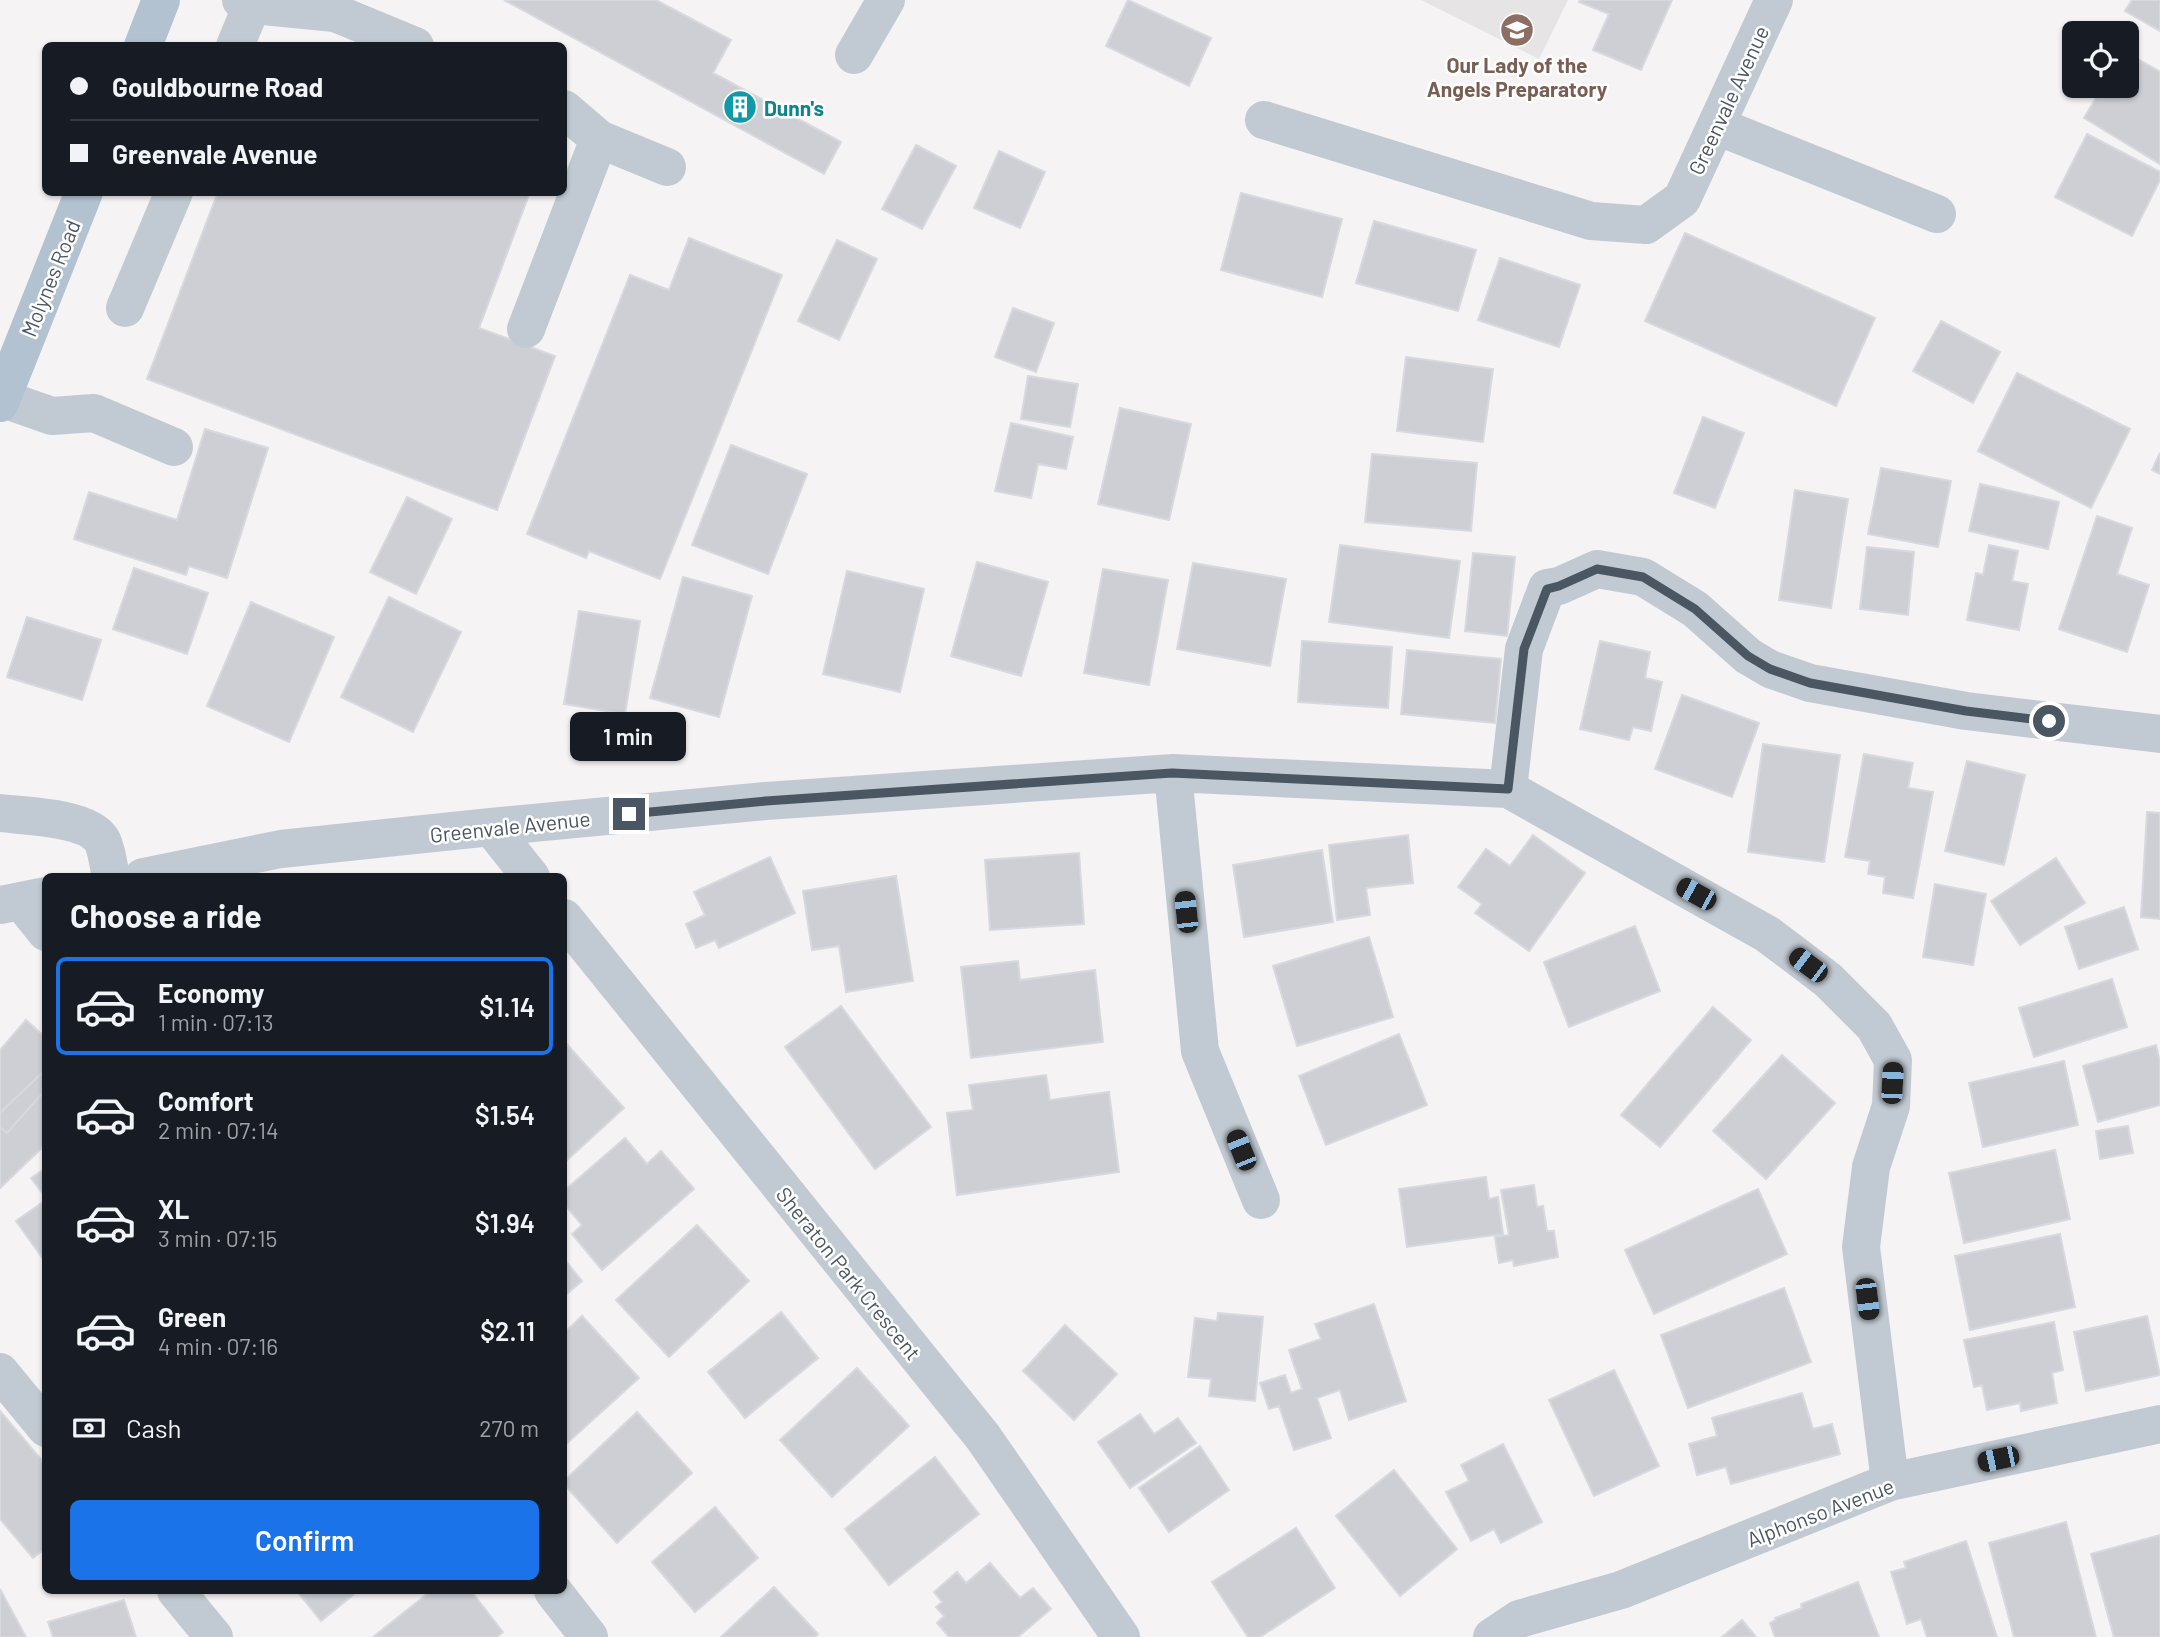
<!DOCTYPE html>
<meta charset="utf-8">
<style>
:root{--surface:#171b24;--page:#20242c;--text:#f1f3f6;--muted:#9ea1a6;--line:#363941;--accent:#1a73e8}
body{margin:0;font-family:Barlow,sans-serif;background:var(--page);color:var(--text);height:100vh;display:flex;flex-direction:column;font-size:26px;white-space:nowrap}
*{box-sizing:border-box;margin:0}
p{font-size:23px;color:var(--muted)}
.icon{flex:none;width:38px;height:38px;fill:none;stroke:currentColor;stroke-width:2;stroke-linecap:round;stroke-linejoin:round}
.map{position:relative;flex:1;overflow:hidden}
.panel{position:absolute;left:42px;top:873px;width:525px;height:721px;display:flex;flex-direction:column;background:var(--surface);border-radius:10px;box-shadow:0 2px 5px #0004}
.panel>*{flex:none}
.top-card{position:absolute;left:42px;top:42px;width:525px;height:154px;border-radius:10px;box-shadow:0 2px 5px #0004;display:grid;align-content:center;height:154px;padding:0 28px;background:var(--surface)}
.tools{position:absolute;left:2062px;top:21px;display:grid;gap:14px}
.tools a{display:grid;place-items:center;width:77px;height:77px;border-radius:10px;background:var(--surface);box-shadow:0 2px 5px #0004;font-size:35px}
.end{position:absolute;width:32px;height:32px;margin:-16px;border:9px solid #4a5661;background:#fff;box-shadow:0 0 0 4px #fff}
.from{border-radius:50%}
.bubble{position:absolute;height:49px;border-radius:10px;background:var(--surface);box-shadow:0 2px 5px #0004;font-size:23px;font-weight:600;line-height:49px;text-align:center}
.car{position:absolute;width:21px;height:42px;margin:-21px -10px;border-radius:9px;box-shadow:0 0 5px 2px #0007;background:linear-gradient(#222 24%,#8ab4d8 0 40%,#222 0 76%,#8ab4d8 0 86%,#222 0)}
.top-card b{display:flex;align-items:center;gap:24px;height:66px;font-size:26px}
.top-card b+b{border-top:2px solid var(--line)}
.top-card i{width:18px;height:18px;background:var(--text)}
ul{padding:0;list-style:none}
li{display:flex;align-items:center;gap:21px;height:98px;margin:0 14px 10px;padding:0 14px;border:4px solid transparent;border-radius:10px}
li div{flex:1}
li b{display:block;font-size:26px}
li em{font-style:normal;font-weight:600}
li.selected{border-color:var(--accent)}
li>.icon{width:63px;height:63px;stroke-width:1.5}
h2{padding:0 28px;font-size:32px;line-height:84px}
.pay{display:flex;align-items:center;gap:18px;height:77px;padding:0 28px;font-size:26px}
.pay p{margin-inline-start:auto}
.button{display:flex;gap:14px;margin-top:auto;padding:14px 28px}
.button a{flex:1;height:80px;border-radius:10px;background:var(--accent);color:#fff;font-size:28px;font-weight:600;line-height:80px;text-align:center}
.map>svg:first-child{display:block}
.education{fill:#e6e4e5}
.building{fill:#cdcfd5;stroke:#d7d9de;stroke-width:2}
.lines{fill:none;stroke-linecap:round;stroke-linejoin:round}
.minor{stroke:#c1cad2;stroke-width:38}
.major{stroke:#b3c2d1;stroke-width:38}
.route{stroke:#4a5661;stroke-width:9}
.labels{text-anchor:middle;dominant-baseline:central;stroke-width:5;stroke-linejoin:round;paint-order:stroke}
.education-label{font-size:21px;font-weight:bold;fill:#785e54;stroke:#fff}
.street-label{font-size:21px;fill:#4a5661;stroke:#fff}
.culture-label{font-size:21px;font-weight:bold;fill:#0d838f;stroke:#fff;text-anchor:start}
</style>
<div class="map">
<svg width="2160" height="1637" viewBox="0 0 2160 1637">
<rect width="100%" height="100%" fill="#f5f3f3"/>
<!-- education -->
<path class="education" d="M1421,0H1568L1539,59Z"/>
<!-- building -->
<path class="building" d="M504,0H656L731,40L713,73L841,142L824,174Z
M1128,0L1211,38L1189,86L1106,46Z
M1580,0H1672L1641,70L1593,50L1609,14L1579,2Z
M2132,0H2160V31L2125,11Z
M2126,52L2160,72V164L2084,118L2103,86H2126Z
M2087,134L2160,172V180L2132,236L2055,197Z
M916,145L956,166L922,229L882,209Z
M999,151L1045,172L1020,228L974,208Z
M218,192H530L479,328L555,356L497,510L147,379Z
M1241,193L1342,219L1322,297L1221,270Z
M1374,221L1476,250L1458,311L1356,283Z
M1685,233L1875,318L1836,406L1645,321Z
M689,238L782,275L660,579L589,551L586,558L527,534L630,275L669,290Z
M837,240L877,259L839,340L798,321Z
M1500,258L1580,285L1559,347L1478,320Z
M1013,308L1054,323L1036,372L995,357Z
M1941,321L2000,352L1973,403L1913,371Z
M1406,357L1493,369L1483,442L1397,431Z
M2017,373L2130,429L2091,508L1978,451Z
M1028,376L1078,384L1070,427L1021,419Z
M1120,408L1191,424L1169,520L1098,504Z
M1703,417L1744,433L1715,508L1674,493Z
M1011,423L1073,437L1066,469L1038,464L1031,498L995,491Z
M205,429L268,448L227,578L189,566L186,575L74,539L89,492L177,520Z
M731,445L807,474L768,574L692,545Z
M2160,453V474L2152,470Z
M1372,454L1477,463L1471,531L1365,522Z
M1881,468L1951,481L1938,547L1868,534Z
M1980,484L2059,502L2048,549L1969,531Z
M1795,490L1848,499L1831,608L1779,600Z
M407,497L452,519L416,594L370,572Z
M2097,516L2132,528L2117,574L2149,585L2127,652L2059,629Z
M1340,545L1460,561L1449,638L1329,622Z
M1989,545L2018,551L2012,581L2028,584L2019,630L1967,620L1976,573L1983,575Z
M1867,547L1914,552L1908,615L1860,609Z
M1473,553L1515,557L1507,636L1465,631Z
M977,562L1048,582L1021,676L951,656Z
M1193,563L1286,579L1270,666L1177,649Z
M134,568L208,593L187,654L113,629Z
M1103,569L1168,580L1149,685L1084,673Z
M847,571L924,589L900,692L823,674Z
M683,577L752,596L719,717L650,698Z
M389,597L461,632L413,732L341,697Z
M251,602L334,637L289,742L207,706Z
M579,611L640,621L625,714L564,704Z
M27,617L101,640L82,700L7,677Z
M1302,641L1392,647L1388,708L1298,702Z
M1600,641L1650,652L1645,678L1662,682L1651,731L1633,727L1629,740L1580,729Z
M1407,650L1501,659L1495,723L1401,714Z
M1682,695L1759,723L1732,797L1655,769Z
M1763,744L1840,755L1824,862L1748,852Z
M1864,754L1913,763L1908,788L1933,792L1913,898L1883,893L1885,877L1868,874L1870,861L1845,857Z
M1967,761L2025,775L2004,865L1945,851Z
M2147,812L2160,813V919L2141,917Z
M1408,835L1413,883L1366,888L1370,915L1337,920L1329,845Z
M1533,835L1585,873L1529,951L1475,913L1482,904L1458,887L1486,849L1510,866Z
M1322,850L1333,922L1244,937L1233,865Z
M1079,853L1084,924L990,930L985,860Z
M770,857L795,913L719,948L715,940L696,948L686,924L705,915L694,892Z
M2056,858L2085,903L2020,945L1991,901Z
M896,876L913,981L846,992L839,946L812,950L803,891Z
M1935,884L1986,894L1973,965L1923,957Z
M2124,907L2138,949L2079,969L2065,927Z
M1635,926L1660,991L1569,1027L1544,962Z
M1369,937L1393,1017L1297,1046L1273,966Z
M1018,961L1020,980L1095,970L1103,1042L971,1058L961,967Z
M2112,979L2127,1027L2034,1057L2019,1008Z
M841,1006L931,1127L875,1169L785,1047Z
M1713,1007L1751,1040L1660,1147L1621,1115Z
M26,1020L46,1038V1089L7,1133L0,1127V1050Z
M1399,1034L1427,1105L1326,1145L1299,1076Z
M564,1041L624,1108L564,1163Z
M2156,1045L2160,1062V1105L2098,1122L2083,1066Z
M1782,1055L1835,1103L1766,1179L1713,1131Z
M2064,1061L2078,1125L1983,1147L1969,1083Z
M46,1069V1144L0,1188V1113Z
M1046,1075L1050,1100L1109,1092L1119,1172L957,1195L947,1113L973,1110L969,1085Z
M2128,1126L2133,1153L2100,1159L2096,1131Z
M625,1138L647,1164L661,1151L694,1189L602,1270L572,1234L582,1225L564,1204V1191Z
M2055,1150L2070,1219L1964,1243L1949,1173Z
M46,1168V1198L31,1178Z
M1486,1177L1489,1199L1498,1197L1503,1234L1407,1247L1399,1189Z
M1534,1185L1537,1207L1543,1206L1547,1231H1554L1558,1257L1514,1266L1513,1260L1499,1263L1495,1237L1509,1235L1501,1190Z
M1758,1189L1787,1254L1654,1314L1625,1250Z
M46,1200V1257L43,1259L16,1221Z
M697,1225L749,1281L669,1357L616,1300Z
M2060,1234L2075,1307L1970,1330L1955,1256Z
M564,1259L582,1281L564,1296Z
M1784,1288L1811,1362L1688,1408L1661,1335Z
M1374,1304L1406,1401L1349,1420L1340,1390L1317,1398L1331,1438L1294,1450L1279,1406L1269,1409L1260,1383L1285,1375L1291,1393L1302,1389L1289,1350L1321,1339L1315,1324Z
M781,1312L818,1358L745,1418L708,1372Z
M1218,1313L1263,1317L1255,1401L1209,1396L1211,1379L1188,1377L1195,1318L1217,1321Z
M582,1316L639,1378L564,1446V1333Z
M2147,1316L2160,1375L2086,1391L2074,1332Z
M2054,1322L2063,1370L2052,1373L2057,1403L2021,1411L2020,1403L1987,1410L1982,1385L1974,1387L1964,1340Z
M1065,1325L1117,1374L1074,1420L1023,1371Z
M857,1368L909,1426L832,1497L780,1440Z
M1614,1370L1659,1466L1594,1496L1549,1400Z
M1802,1393L1813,1429L1832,1424L1840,1454L1731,1484L1726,1467L1697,1475L1689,1444L1717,1436L1712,1418Z
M0,1411L46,1465V1548L33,1558L0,1519Z
M637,1412L692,1473L617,1543L564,1484V1481Z
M1140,1414L1154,1434L1178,1418L1196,1443L1130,1488L1098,1442Z
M1503,1444L1542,1522L1501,1543L1494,1529L1471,1541L1446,1492L1469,1481L1461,1465Z
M1200,1446L1229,1490L1169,1532L1139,1488Z
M935,1457L979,1514L889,1585L845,1529Z
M1394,1470L1457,1549L1400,1596L1336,1516Z
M715,1507L758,1558L695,1612L652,1562Z
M2066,1522L2096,1637H2014L1989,1543Z
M1296,1528L1335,1588L1260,1637H1248L1212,1582Z
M2160,1535V1637H2114L2091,1554Z
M1966,1541L1997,1637H1927L1921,1619L1907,1624L1891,1572L1906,1568L1904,1562Z
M990,1563L1020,1598L1033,1588L1051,1609L1018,1637H949L937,1623L944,1616L936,1607L942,1602L934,1592L957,1572L966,1583Z
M1858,1582L1879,1637H1775L1770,1623L1776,1620L1775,1618L1802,1608L1801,1604Z
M774,1587L818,1634L815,1637H721Z
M0,1589L26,1637H0Z
M297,1591H358L321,1621Z
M431,1591H471L503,1632L497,1637H373Z
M124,1600L136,1637H53L48,1622Z
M1742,1620L1756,1637H1722Z"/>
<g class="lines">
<!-- minor -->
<path class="minor" d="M241,0L252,5L335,13L415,46
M235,46L252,5
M854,55L886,0
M564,109L599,139L667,167
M1264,120L1591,221L1646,225L1682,199L1774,0
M1717,126L1937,214
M125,308L174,192
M526,329L599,139
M0,398L52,416L94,413L174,447
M1173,773L1200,1051L1261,1200
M1508,789L1524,649L1547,588L1559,586L1597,569L1643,577L1695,609L1748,656L1770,669L1810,683L1966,711L2160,734
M0,813C25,816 86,817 101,839C106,846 109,868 111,877
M491,827L531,877
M143,877L281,849L491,827L766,801L1173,773L1508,789L1767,934L1828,980L1874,1026L1893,1060L1891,1106L1871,1167L1861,1247L1890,1482
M21,901L46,932
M0,905L46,896
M564,918L983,1437L1121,1637
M0,1372L46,1428
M176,1591L214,1637
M553,1591L589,1637
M1492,1637L1519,1619L1621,1590L1890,1482L2160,1424"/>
<!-- major -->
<path class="major" d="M143,46L161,0
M0,403L84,192"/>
</g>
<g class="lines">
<!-- route -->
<path class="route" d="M629,814L766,801L1172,773L1508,789L1524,649L1547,589L1559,586L1597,569L1643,577L1695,609L1748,656L1770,669L1810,683L1966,711L2049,721"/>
</g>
<!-- icons -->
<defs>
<g id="school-disc" transform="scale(1.75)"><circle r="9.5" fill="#8d6e63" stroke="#fff"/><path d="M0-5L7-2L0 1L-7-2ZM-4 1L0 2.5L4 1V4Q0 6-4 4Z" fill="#fff"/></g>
<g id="building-disc" transform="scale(1.75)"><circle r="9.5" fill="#0f9aa8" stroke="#fff"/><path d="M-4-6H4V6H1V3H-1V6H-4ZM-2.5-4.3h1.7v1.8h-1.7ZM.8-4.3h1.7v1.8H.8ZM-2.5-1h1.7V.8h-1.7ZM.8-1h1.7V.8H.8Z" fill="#fff"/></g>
</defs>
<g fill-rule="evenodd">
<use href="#school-disc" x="1517" y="30"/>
<use href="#building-disc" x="740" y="107"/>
</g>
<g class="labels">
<!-- education labels -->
<g class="education-label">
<text x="1517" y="64">Our Lady of the<tspan x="1517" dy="24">Angels Preparatory</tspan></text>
</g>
<!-- street labels -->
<g class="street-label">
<text transform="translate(1728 100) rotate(-65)">Greenvale Avenue</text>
<text transform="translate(50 278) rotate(-68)">Molynes Road</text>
<text transform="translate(510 826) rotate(-6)">Greenvale Avenue</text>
<text transform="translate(849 1273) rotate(51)">Sheraton Park Crescent</text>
<text transform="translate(1820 1512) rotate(-21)">Alphonso Avenue</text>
</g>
<!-- culture labels -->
<g class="culture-label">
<text x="764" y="107">Dunn's</text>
</g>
</g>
</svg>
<div class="tools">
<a><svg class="icon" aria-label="locate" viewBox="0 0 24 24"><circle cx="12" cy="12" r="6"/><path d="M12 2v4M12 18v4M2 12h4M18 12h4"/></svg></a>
</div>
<i class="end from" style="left:2049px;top:721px"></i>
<i class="end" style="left:629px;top:814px"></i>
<div class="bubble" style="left:570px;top:712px;width:116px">1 min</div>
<i class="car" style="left:1696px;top:894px;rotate:299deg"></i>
<i class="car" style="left:1186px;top:912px;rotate:354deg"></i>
<i class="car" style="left:1808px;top:965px;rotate:307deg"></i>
<i class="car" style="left:1892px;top:1083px;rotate:3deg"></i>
<i class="car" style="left:1241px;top:1150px;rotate:338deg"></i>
<i class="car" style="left:1867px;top:1299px;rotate:173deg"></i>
<i class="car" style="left:1998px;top:1459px;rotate:258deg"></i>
<div class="top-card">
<b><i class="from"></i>Gouldbourne Road</b>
<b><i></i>Greenvale Avenue</b>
</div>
<section class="panel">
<h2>Choose a ride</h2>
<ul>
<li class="selected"><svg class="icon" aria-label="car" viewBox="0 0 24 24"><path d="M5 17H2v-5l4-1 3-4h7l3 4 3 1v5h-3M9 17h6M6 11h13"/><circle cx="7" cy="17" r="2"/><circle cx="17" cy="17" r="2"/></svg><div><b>Economy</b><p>1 min · 07:13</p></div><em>$1.14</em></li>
<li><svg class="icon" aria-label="car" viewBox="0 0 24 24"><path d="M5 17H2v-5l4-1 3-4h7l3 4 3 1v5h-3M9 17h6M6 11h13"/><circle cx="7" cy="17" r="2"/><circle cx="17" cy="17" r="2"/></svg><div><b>Comfort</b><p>2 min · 07:14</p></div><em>$1.54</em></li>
<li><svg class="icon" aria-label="car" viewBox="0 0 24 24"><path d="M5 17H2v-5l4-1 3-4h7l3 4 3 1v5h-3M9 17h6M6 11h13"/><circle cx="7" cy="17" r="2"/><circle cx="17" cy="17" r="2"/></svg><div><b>XL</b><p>3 min · 07:15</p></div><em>$1.94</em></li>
<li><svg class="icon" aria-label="car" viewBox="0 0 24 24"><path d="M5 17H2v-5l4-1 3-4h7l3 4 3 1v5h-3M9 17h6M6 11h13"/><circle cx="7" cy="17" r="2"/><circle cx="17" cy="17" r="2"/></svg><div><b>Green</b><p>4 min · 07:16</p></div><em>$2.11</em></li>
</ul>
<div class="pay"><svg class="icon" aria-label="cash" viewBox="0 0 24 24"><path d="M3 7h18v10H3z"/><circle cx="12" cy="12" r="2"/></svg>Cash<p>270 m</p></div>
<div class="button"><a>Confirm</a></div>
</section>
</div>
